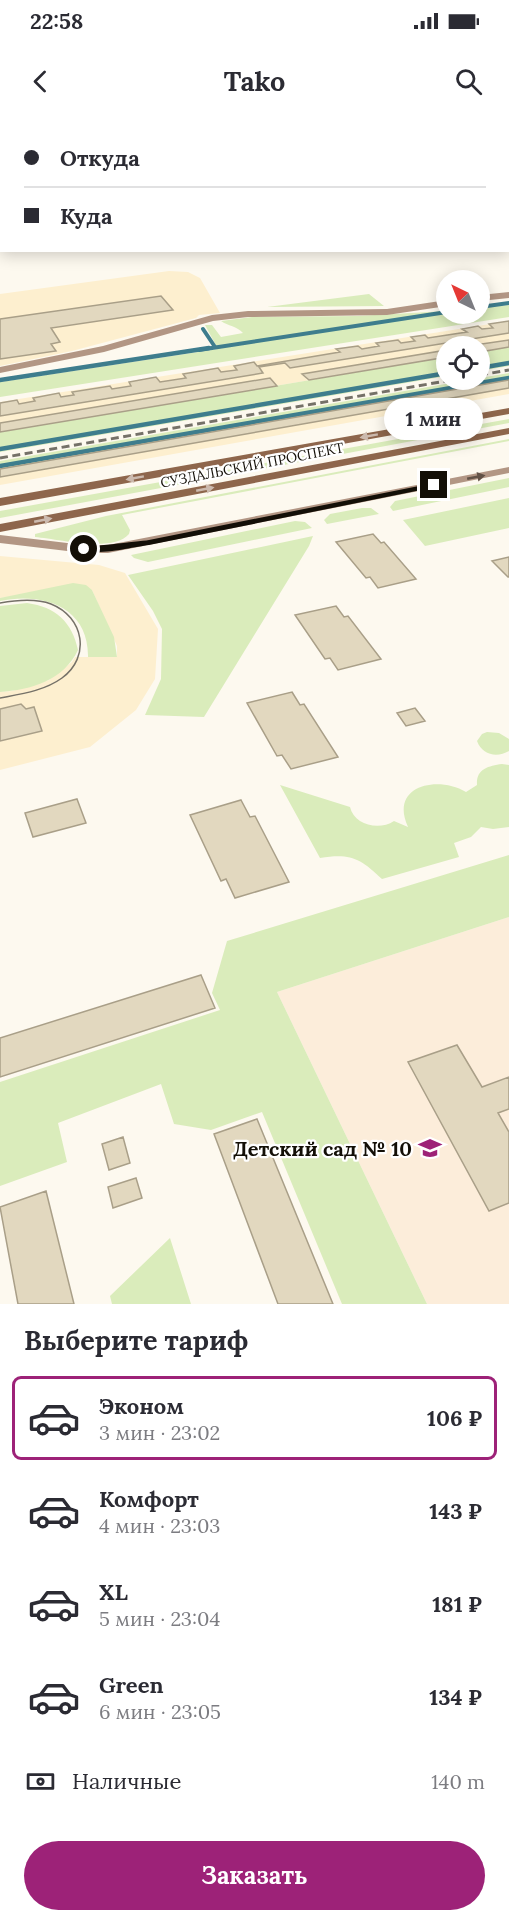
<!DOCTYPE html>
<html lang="ru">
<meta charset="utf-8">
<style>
:root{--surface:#fff;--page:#f7f7f7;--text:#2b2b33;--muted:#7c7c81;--line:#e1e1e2;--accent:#9d2278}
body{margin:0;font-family:Lora,serif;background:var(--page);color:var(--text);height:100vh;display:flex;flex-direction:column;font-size:22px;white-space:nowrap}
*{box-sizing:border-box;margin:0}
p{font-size:20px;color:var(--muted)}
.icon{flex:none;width:33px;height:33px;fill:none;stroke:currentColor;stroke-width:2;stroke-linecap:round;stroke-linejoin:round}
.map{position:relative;height:1184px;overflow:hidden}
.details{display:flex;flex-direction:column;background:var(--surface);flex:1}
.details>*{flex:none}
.guide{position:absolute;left:0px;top:0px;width:510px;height:132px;box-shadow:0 3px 15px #0003;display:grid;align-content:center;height:132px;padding:0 24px;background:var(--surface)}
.needle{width:39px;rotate:317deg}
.buttons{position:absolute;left:436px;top:150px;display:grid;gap:12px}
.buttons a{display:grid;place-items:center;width:54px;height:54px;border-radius:50%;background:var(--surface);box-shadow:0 3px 15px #0003;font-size:30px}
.end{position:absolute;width:27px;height:27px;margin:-14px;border:8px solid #130f07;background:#fff;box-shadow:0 0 0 3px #fff}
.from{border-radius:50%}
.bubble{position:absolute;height:42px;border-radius:21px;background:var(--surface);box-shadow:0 3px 15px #0003;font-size:20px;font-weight:700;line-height:42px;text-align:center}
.guide b{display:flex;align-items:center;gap:21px;height:57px;font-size:22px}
.guide b+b{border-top:2px solid var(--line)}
.guide i{width:15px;height:15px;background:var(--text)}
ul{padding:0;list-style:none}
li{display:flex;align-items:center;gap:18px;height:84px;margin:0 12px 9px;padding:0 12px;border:3px solid transparent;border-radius:9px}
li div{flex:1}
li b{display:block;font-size:22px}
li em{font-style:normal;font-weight:700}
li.selected{border-color:var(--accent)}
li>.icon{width:54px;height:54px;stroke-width:1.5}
h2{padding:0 24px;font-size:27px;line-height:72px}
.pay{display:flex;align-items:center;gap:15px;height:66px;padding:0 24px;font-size:22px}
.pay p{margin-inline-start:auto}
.cta{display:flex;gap:12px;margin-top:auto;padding:12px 24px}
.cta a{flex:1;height:69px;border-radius:36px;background:var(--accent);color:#fff;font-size:24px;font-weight:700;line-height:69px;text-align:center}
.status{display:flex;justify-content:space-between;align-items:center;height:42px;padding:0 30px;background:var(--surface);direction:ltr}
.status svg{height:16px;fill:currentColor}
header{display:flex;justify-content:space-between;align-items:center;height:78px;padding:0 24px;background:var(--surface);font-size:27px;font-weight:700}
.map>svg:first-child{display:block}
.built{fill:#fdefcf}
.education{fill:#fcedda}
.green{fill:#daecbb}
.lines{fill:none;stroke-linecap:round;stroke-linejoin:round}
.stream-far2{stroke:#3e7d8d;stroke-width:3}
.stream-far1{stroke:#3e7d8d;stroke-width:4}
.stream{stroke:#3e7d8d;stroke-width:4.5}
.building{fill:#e2d8bf;stroke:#a99f88;stroke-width:1.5}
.street{fill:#b29684;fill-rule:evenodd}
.secondary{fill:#8e664c;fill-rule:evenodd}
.highway{fill:#552b0a;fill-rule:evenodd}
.tram{stroke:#757168;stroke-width:1.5}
.rail{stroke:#757168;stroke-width:3;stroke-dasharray:8 4.5;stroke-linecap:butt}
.oneway{fill:#ccbaae}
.oneway2{fill:#625246}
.route{fill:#130f07}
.labels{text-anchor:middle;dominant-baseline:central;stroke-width:4.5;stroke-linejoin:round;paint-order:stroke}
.far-street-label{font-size:14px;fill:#130f07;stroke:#fff}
.near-poi-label{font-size:20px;font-weight:bold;fill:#130f07;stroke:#fff;text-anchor:end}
</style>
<div class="status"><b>22:58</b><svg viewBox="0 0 49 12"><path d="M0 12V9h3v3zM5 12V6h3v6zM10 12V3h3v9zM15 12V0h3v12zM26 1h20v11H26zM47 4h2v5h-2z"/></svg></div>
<header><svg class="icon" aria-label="back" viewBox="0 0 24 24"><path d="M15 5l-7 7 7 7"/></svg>Tako<svg class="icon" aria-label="search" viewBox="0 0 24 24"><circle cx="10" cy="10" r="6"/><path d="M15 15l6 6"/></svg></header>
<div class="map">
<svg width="509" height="1184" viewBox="0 0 509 1184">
<rect width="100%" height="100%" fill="#fdf9ef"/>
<!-- built -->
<path class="built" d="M169,151L188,152L200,158L220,193L199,195L196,198L72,231L0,246V174Z
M509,201V227L447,226V237L0,312V282Z
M509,260V274L0,365V349Z
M0,436L99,445L125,453L158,509L155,559L136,590L90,627L0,650V572L12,571L49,560L72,542L75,537H117V526L92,470L0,478Z"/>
<!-- education -->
<path class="education" d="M509,797V1184H427L277,872Z"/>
<!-- green -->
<path class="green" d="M369,174L384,186L267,187Z
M509,185V197L0,277V262L218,229L205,205H212L221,217L243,213C237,206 228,206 221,201L252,197L357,196L447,191V194H480V188Z
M509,227V246L480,251V232Z
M447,237V256L0,332V312Z
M509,253V260L0,349V341Z
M509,299V303L0,398V391Z
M509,319V321L122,395L130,410L129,414C113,433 58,419 35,417V414L106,396Z
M509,358V367L393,391L390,387L395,381Z
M509,378V408L425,426L403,400Z
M362,388H371L379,394L327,404L324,400L330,394Z
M295,401L305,402L312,408L148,442L134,438L131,435Z
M313,416L309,426L204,597L145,595L161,559L162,509L153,491L128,455Z
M73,463L86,465L92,470L114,517L117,537H88C89,486 41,472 0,481V478Z
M27,483C56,487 72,502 78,530C64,560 31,570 0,572V486Z
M487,612L499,613L509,619V631C497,638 482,635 477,621L482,614Z
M502,644L509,645V707L493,709L481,707L471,717L454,723L459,737L382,759C360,738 350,733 320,738L280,665L350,687C354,705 379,711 394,701L408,707C389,666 437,655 466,672L477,665C476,649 488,646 502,644Z
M509,735V797L277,872L427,1184H342L262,992L211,1010L174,1004L161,964L58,1003L67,1042L0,1066V962L220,890L212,873L227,821Z
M170,1118L191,1184H112L110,1176Z"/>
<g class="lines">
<!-- stream-far2 -->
<path class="stream-far2" d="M426,2L436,1"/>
<!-- stream-far1 -->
<path class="stream-far1" d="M480,187L509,183
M203,209L215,227
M199,230L447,192"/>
<!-- stream -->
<path class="stream" d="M480,248L509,243
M0,260L209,228
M0,329L447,253
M0,346L509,258"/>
</g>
<!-- building -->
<path class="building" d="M161,176L173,190L51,208L60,222L51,224L56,231L0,239V199Z
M509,201V213L290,248L285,243L259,247L263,253L0,296V283L17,280L19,284L35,281L33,278L59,273L61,277L74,275L72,272L110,266L112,269L131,266L129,262L156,257L160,262L186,258L183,254L218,248L221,252L237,250L234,246L254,242L257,246L340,232L336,229L358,226L362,229L379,226L376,223L398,220L401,223L415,221L411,217L425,215L428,218L467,212L462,209L478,206L482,209L493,208L489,204Z
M509,220V227L480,232V226H468Z
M447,230V237L309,260L302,254Z
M270,258L277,266L0,312V303Z
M509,260V268L0,357V349Z
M373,414L381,423L384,422L416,459L378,468L370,457L366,458L336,422Z
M509,437V457H508L492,441Z
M336,486L344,497L348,496L381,539L338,550L330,538L325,539L295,495Z
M292,572L300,585L304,584L338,637L291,649L282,635L277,636L247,583Z
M21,584L26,589L34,587L42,611L0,621V589Z
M415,588L425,601L406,606L397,593Z
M77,679L86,703L33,717L25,693Z
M241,680L250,697L255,696L289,762L235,778L226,759L221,761L190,695Z
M201,855L215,888L0,957V918Z
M457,925L482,967L509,957V989L498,993L509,1012V1083L489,1091L408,942Z
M257,999L333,1184H278L214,1014Z
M123,1017L130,1043L109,1050L102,1024Z
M136,1058L142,1078L113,1088L108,1067Z
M46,1071L74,1184H18L0,1087Z"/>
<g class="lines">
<!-- street -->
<path class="street" d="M509,172V178L480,181V175Z
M447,180V186L387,195L248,197L213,201L104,232L0,253V247L103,226L212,195L248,191L387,189Z
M509,347V353L108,433H84L0,423V415L84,425H108Z"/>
<!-- secondary -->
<path class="secondary" d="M439,0H447L437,2Z
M0,37H2V41H0Z
M509,288V294L0,386V378Z
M509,308V314L0,412V404Z"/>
<!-- highway -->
<path class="highway" d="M508,20H509V24H508Z
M0,66H2V70H0Z"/>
<!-- tram -->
<path class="tram" d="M0,483C17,480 35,478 51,484C84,497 91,537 62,558C44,571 21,574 0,578"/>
<!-- rail -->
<path class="rail" d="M480,255L509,250
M0,338L452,260"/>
</g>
<!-- one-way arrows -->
<defs><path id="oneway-solid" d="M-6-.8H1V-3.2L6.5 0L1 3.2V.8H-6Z" transform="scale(1.5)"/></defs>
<g class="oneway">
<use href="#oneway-solid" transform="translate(369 316) rotate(170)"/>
<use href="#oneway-solid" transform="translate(135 358) rotate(170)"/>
<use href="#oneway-solid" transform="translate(205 369) rotate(-11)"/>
<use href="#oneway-solid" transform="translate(43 400) rotate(-11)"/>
</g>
<use class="oneway2" href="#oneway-solid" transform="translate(476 357) rotate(-11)"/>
<!-- route -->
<path class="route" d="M434,363L437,365L436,367L149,425C133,427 94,437 80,429C86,426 137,422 149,420Z"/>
<!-- icons -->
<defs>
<g id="school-bare" transform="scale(1.8)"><path d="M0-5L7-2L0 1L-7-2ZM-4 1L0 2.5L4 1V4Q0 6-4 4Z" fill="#9d2278" stroke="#fff" stroke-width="2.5" paint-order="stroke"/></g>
</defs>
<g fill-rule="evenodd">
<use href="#school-bare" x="430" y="1028"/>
</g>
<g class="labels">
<!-- far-street labels -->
<g class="far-street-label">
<text transform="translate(252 345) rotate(-11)">СУЗДАЛЬСКИЙ ПРОСПЕКТ</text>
</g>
<!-- near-poi labels -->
<g class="near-poi-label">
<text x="412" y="1028">Детский сад № 10</text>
</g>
</g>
</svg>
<div class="buttons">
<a><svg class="needle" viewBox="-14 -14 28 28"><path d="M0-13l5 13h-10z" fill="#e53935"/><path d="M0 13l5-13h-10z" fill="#7c7c81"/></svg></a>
<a><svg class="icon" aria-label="locate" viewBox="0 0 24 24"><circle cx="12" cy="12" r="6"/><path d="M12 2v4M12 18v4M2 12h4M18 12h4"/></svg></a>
</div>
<i class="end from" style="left:84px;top:429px"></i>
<i class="end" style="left:434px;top:365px"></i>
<div class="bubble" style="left:384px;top:278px;width:99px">1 мин</div>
<div class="guide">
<b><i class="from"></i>Откуда</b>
<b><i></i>Куда</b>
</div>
</div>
<section class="details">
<h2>Выберите тариф</h2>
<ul>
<li class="selected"><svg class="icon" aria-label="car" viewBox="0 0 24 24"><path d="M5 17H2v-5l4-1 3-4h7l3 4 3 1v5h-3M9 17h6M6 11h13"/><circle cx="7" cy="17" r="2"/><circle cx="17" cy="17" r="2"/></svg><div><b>Эконом</b><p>3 мин · 23:02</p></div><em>106 ₽</em></li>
<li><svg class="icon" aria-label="car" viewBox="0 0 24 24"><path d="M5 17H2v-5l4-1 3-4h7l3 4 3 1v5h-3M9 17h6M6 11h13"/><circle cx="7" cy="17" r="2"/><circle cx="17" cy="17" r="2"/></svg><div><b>Комфорт</b><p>4 мин · 23:03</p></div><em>143 ₽</em></li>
<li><svg class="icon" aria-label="car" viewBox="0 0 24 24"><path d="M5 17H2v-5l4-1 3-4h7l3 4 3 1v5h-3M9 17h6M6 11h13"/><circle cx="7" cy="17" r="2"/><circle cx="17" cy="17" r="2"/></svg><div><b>XL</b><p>5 мин · 23:04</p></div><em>181 ₽</em></li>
<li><svg class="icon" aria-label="car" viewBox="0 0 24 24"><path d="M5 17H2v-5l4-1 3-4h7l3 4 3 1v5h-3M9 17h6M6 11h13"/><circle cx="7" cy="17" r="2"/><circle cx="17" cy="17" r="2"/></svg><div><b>Green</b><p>6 мин · 23:05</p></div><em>134 ₽</em></li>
</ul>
<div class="pay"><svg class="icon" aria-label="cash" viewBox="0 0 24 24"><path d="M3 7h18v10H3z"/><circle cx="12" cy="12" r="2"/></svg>Наличные<p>140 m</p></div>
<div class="cta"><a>Заказать</a></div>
</section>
